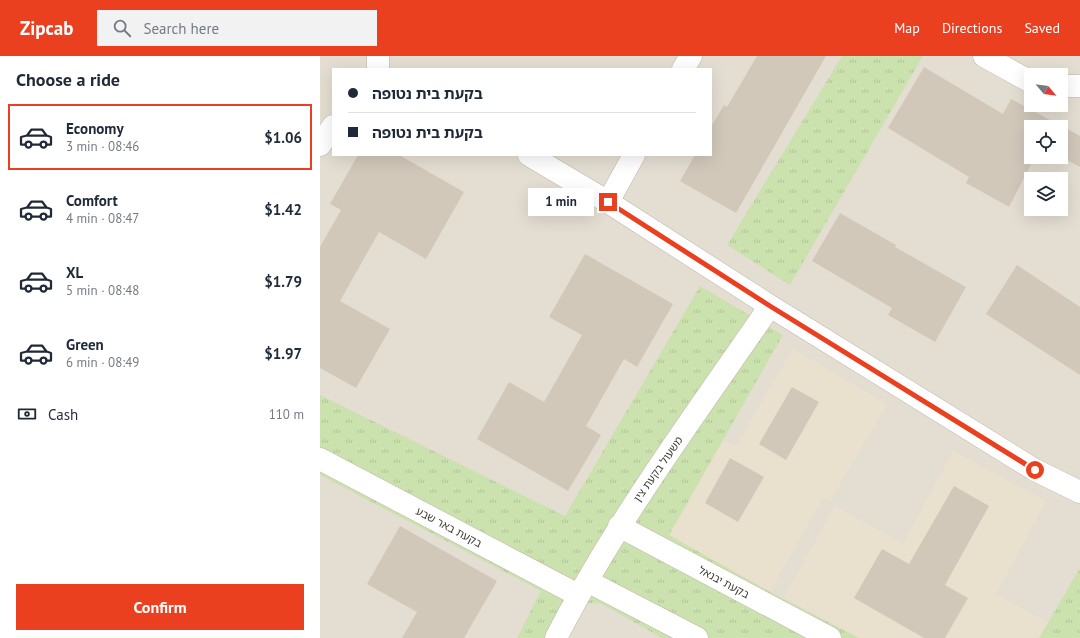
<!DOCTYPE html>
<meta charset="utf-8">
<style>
:root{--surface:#fff;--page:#f2f2f3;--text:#1f2937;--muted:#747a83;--line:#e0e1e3;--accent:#ea4020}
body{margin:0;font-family:"PT Sans","Noto Sans Hebrew",sans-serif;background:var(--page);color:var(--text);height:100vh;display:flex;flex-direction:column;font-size:15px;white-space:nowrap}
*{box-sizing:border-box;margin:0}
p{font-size:13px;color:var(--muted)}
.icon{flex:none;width:22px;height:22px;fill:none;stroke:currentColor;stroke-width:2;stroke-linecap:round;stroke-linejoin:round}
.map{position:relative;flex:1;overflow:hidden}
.sheet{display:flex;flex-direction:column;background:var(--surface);width:320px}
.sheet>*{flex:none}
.guide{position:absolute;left:12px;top:12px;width:380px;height:88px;border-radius:0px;box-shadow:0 4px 16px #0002;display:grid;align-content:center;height:88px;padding:0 16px;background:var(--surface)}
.needle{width:26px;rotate:119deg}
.tools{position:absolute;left:704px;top:12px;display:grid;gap:8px}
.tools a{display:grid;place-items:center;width:44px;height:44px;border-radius:0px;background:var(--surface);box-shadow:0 4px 16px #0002;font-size:20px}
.end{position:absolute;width:18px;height:18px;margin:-9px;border:5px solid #ea4020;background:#fff;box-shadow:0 0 0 2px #fff}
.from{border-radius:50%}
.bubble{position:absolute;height:28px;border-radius:0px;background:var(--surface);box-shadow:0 4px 16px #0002;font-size:13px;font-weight:800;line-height:28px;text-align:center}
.guide b{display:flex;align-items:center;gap:14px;height:38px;font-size:15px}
.guide b+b{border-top:1px solid var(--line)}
.guide i{width:10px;height:10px;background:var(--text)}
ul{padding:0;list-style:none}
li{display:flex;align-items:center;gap:12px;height:66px;margin:0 8px 6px;padding:0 8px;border:2px solid transparent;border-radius:0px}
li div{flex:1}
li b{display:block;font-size:15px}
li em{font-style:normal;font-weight:800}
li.current{border-color:var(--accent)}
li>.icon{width:36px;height:36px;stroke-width:1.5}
h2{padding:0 16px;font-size:18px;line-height:48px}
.pay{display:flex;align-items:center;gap:10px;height:44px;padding:0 16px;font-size:15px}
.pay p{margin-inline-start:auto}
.button{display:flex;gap:8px;margin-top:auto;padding:8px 16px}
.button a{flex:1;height:46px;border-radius:0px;background:var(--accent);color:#fff;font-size:16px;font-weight:800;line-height:46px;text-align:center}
header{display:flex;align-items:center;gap:24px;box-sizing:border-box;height:56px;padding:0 20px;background:var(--accent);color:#fff}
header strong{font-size:19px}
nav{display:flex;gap:22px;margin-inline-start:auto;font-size:14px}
.search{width:280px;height:36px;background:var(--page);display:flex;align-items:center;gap:10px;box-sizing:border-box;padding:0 14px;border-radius:0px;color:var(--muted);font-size:15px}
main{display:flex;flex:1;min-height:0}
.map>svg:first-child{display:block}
.residential{fill:#e4ded2;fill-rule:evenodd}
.education{fill:#e9e1ce}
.grass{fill:url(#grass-tufts)}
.building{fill:#d1c8ba}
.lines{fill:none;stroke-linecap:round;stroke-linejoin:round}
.minor-casing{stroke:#beb7aa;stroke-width:23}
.minor{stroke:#fff;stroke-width:22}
.route{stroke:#ea4020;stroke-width:5}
.labels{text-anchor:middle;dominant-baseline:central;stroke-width:3;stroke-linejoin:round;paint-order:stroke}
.street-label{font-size:11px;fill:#423c34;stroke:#fff}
</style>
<header>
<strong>Zipcab</strong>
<div class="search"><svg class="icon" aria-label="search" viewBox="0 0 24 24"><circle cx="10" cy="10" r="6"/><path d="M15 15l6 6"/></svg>Search here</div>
<nav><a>Map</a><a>Directions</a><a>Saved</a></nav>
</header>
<main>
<section class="sheet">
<h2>Choose a ride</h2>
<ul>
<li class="current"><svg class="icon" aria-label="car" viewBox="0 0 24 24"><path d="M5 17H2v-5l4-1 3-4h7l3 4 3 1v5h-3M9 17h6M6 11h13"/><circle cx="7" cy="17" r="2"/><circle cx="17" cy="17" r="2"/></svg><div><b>Economy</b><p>3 min · 08:46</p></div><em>$1.06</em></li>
<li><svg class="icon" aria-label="car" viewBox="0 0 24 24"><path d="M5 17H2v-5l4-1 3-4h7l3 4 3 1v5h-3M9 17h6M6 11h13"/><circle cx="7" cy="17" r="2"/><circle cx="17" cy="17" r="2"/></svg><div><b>Comfort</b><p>4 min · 08:47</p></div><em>$1.42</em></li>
<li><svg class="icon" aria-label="car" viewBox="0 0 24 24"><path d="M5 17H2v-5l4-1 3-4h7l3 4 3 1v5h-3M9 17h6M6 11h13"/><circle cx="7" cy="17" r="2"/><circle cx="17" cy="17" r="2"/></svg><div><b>XL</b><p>5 min · 08:48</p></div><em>$1.79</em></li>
<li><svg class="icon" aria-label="car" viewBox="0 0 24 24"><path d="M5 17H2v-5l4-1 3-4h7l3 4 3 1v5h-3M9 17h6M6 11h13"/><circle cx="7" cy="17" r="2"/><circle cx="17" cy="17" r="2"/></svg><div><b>Green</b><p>6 min · 08:49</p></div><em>$1.97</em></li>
</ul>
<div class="pay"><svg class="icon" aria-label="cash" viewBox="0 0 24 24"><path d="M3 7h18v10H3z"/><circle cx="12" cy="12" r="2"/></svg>Cash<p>110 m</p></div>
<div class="button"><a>Confirm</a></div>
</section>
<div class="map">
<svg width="760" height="582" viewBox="0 0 760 582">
<defs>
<pattern id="grass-tufts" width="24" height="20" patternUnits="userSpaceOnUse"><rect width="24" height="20" fill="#cbe2ae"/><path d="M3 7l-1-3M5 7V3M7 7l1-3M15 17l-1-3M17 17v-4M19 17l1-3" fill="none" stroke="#b0c396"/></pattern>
</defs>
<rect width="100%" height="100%" fill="#f0ece3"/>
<!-- residential -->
<path class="residential" d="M0,0H760V582H0ZM13,13H391V99H13ZM711,19H741V49H711ZM711,71H741V101H711ZM711,123H741V153H711Z"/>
<!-- education -->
<path class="education" d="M473,293L567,348L510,445L503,441L450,536L349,479L402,384L416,390Z
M633,395L726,445L676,538L728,567L719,582H539L464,541L515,450L583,488Z"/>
<!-- grass -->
<path class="grass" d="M522,0H603L470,229L407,189Z
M380,230L463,279L349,479L450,536L539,582H342L280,547H267L248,582H197L221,535L0,419V339L245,460Z
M760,512V582H719Z"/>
<!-- building -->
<path class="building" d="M437,0H506L416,157L360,125L375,99H391V71L404,49L407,51Z
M604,11L683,58L691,43L760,80V111L741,101V71H711V101H715L689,151L646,127L649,121L568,72Z
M38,99H79L144,136L106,203L59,176L20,245L70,273L36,332L0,312V191L21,154L10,148Z
M520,157L576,189L575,191L646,231L615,286L568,259L572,252L492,205Z
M265,198L353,248L317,311L304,303L266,370L281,379L248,435L157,383L189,326L224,346L262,279L229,261Z
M697,209L760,251V319L666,258Z
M472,331L499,346L466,404L439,388Z
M410,402L444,421L418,466L385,447Z
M634,430L669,450L625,529L648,542L625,582H604L534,542L562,493L589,508Z
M80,470L177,525L144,582H82L97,556L47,528Z"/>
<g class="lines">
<!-- minor casing -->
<g class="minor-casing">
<path id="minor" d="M664,0L711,26
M58,13V0
M363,13L371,0
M741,30H760
M0,89L13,70
M209,99L288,146L450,250L715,414L760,436
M288,146L314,99
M0,403L258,539
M299,470L510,582
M267,525L377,582
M236,582C296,465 375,359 450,250"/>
</g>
<!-- minor -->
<use href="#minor" class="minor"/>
</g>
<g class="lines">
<!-- route -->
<path class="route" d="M288,146L450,250L715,414"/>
</g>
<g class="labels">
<!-- street labels -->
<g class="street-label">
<text transform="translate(338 413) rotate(-55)">משעול בקעת צין</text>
<text transform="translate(129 471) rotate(28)">בקעת באר שבע</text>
<text transform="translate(404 526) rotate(28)">בקעת יבנאל</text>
</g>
</g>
</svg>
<div class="tools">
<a><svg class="needle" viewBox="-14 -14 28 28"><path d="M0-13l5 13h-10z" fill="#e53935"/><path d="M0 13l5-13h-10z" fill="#747a83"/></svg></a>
<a><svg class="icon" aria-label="locate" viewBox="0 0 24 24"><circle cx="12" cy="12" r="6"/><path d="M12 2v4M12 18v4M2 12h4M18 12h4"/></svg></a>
<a><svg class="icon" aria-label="layers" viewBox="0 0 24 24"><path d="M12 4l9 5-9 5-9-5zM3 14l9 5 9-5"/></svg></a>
</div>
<i class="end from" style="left:715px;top:414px"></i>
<i class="end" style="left:288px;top:146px"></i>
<div class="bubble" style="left:208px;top:132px;width:66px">1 min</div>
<div class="guide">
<b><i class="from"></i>בקעת בית נטופה</b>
<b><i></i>בקעת בית נטופה</b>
</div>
</div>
</main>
